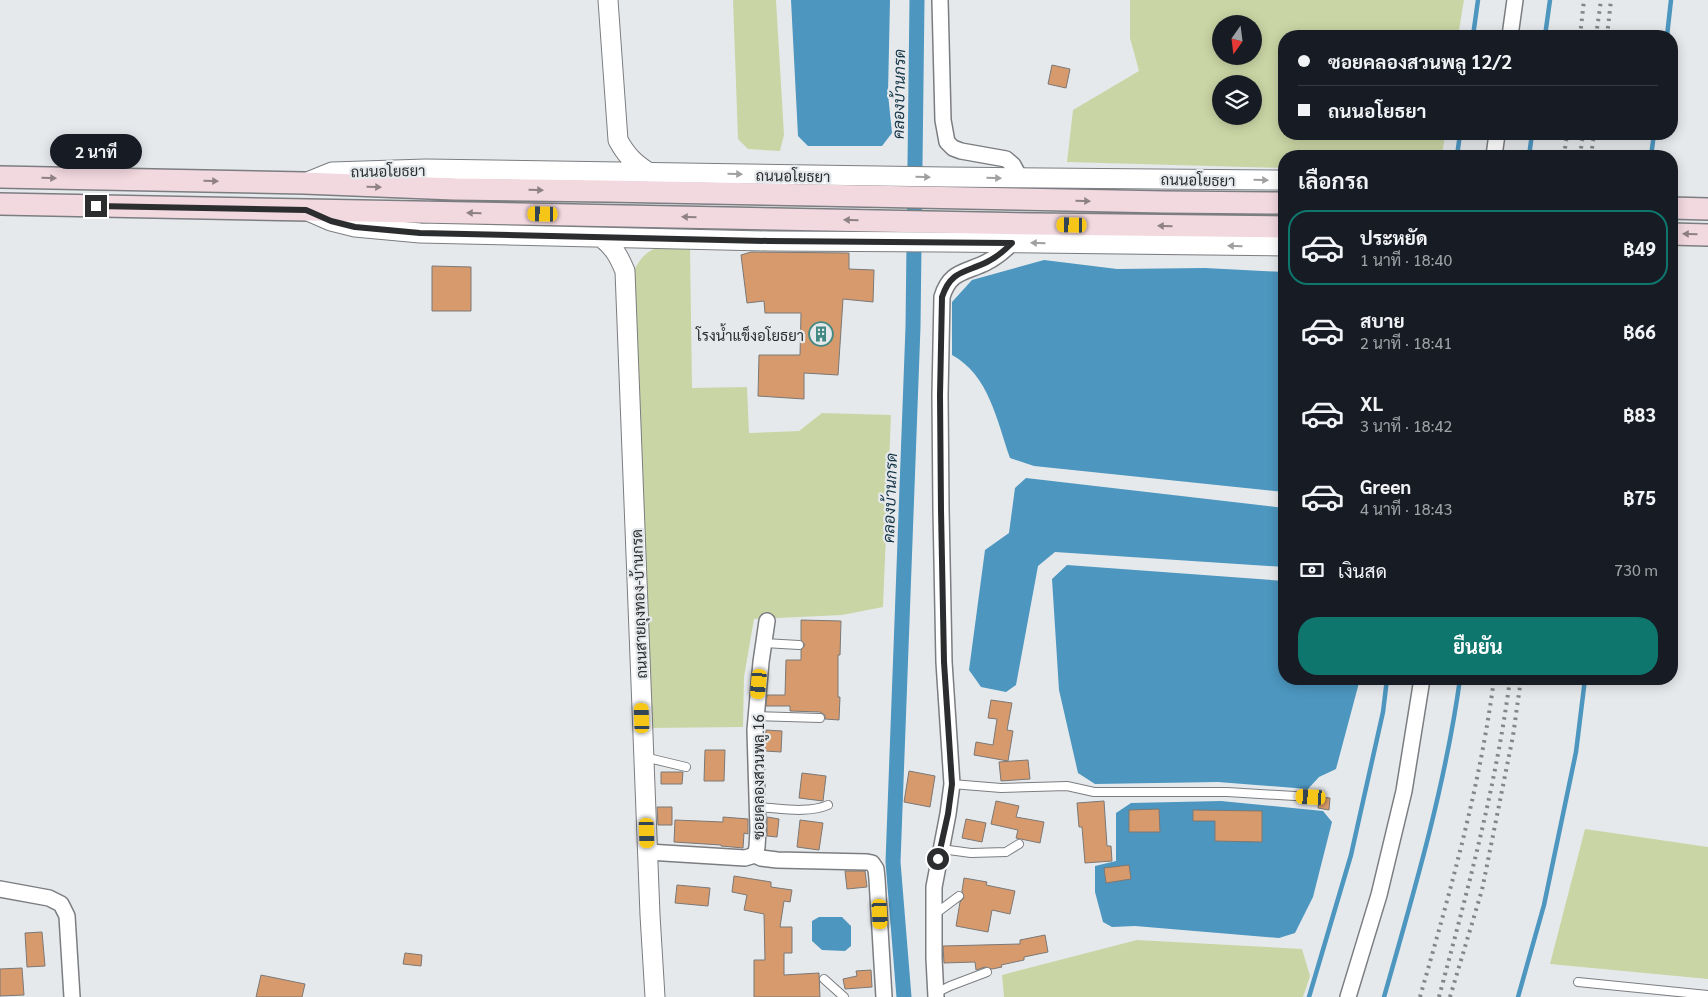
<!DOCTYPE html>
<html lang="th">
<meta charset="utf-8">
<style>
:root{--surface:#171b24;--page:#242831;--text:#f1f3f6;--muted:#9ea1a6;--line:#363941;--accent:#0f766e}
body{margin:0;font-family:Georgia,Sarabun,serif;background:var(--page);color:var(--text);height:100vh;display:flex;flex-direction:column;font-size:19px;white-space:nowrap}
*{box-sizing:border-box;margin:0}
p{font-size:16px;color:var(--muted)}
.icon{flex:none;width:28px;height:28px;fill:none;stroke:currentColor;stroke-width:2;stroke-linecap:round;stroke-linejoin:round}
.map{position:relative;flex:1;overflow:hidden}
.details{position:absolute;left:1278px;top:150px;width:400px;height:535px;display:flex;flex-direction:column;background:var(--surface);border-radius:20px;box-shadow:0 2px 12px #0003}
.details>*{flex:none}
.guide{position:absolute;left:1278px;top:30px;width:400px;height:110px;border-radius:20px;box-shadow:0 2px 12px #0003;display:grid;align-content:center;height:110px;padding:0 20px;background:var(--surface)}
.needle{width:32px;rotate:194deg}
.fabs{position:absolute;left:1212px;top:15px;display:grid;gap:10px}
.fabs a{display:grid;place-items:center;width:50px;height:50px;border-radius:50%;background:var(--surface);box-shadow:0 2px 12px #0003;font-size:25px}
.end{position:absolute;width:22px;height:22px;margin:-11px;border:6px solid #2c2d2e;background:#fff;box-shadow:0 0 0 2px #fff}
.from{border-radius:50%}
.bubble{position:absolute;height:35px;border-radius:18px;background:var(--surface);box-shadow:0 2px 12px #0003;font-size:16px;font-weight:700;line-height:35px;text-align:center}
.car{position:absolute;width:15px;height:30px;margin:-15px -8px;border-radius:6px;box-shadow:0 0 4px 1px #0007;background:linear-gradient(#f5c518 24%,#345 0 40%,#f5c518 0 76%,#345 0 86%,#f5c518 0)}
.guide b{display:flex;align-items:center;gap:18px;height:48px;font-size:19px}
.guide b+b{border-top:1px solid var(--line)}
.guide i{width:12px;height:12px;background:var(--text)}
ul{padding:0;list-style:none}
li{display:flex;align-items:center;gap:15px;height:75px;margin:0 10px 8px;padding:0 10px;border:2px solid transparent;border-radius:20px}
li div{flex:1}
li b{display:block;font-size:19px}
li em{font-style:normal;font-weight:700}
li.current{border-color:var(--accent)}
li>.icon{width:45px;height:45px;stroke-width:1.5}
h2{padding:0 20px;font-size:22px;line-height:60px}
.pay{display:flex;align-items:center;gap:12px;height:55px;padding:0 20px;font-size:19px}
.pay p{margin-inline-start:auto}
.action{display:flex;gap:10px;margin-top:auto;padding:10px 20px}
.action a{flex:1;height:58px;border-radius:20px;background:var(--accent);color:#fff;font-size:20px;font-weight:700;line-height:58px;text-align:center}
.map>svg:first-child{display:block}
.green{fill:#cad5a5;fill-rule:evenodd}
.water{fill:#4c96bf}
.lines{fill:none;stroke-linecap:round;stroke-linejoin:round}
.stream{stroke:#4c96bf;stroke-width:4.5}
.canal{stroke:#4c96bf;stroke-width:15}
.building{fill:#d79a6c;stroke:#7b7876}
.service-casing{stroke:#7b7d80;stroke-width:10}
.minor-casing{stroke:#7b7d80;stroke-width:18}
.tertiary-casing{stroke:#7b7d80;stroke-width:21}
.secondary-casing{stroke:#7b7d80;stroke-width:24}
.service{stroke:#fff;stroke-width:8}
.minor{stroke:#fff;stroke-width:15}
.tertiary{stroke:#fff;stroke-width:19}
.secondary{stroke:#f2d8df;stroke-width:21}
.rail{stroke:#838586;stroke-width:4;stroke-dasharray:2.5 5;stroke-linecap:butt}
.oneway{fill:#a0a0a1}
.oneway2{fill:#8f8286}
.route{stroke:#2c2d2e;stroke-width:6}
.labels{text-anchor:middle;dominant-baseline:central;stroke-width:4.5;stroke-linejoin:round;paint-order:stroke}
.street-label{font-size:15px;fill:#2c2d2e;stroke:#e6e9ec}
.poi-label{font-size:15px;fill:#2c2d2e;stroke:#e6e9ec;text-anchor:end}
.water-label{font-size:16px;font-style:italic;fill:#133446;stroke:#e6e9ec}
</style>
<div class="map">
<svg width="1708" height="997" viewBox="0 0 1708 997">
<rect width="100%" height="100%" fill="#e6e9ec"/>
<!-- green -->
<path class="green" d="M733,0H776L784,135L780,151L748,149L738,139Z
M1130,0H1464L1458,36H1284V134H1445L1442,156H1284V168L1067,162L1073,110L1139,71L1130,38ZM1221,24H1254V56H1221ZM1221,84H1254V116H1221Z
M662,246L690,247L692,388L747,387L749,433L799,431L822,413L891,415L883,607L842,615L754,619L744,677L743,727L647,728L633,273C639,259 647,250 662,246Z
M1585,829L1708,847V979L1550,964Z
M1137,940L1302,949L1310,976L1303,997H1004L1002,975Z"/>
<!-- water -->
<path class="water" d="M791,0H890L888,94L892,133L882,146H808L798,136Z
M1044,260L1117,269L1205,268L1284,272V492L1034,466L1010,458C997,421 989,375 952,355V302L972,280Z
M1026,478L1284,508V567L1055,552L1038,566L1016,685L1006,692L981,687L969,670L985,550L1009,533L1015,488Z
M1067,565L1284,581V679H1360L1336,769L1319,777L1308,789L1218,782L1095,784L1078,773L1059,690L1052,579Z
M1221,801L1323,811L1332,822L1313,897L1295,933L1279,938L1135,926L1112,927L1103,922L1095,892V866L1116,861V813L1131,803Z
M819,917H842L851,926V946L845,951L822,950L812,941V921Z"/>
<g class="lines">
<!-- stream -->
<path class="stream" d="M1473,36L1478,0
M1545,36L1550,0
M1667,36L1671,0
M1457,156L1460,134
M1529,156L1532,134
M1651,156L1654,134
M1309,997L1351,855L1383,712L1387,679
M1384,997C1414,892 1445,787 1460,679
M1518,997L1544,905L1576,752L1585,679"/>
<!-- canal -->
<path class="canal" d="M904,997L893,862L913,327L917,0"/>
</g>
<!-- building -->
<path class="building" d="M1052,65L1070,69L1066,88L1048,84Z
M751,252L849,253V269L874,270L873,302L843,299L838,375L804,373V399L758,396L759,355H800L801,313H765L764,301L747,303L741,255Z
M432,266L471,267V311H432Z
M801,620L841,621L840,655H838V697H840L839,720L825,719V715L820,712L790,711V706H766L767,695H785L786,660H801V650L805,645L801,640Z
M991,700L1012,703L1007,730L1013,731L1008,761L974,755L976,742L993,745L997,719L988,718Z
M766,730L782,731L781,752L765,751Z
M705,750H725L724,781H704Z
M1028,760L1030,779L1001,781L999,762Z
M909,771L935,776L930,807L904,802Z
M661,772H683L682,784H661Z
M802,773L826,776L823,801L799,798Z
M1319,797L1330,798L1329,810L1318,808Z
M996,801L1019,806L1016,817L1044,822L1040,843L1016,838L1018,830L991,824Z
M1104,801L1107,846H1111L1112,861L1085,863L1082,827H1079L1077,803Z
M657,807H672V825H658Z
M1159,809L1160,832H1129V810Z
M1193,810L1262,811V842L1215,841V821H1193Z
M723,817L748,819V834L744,833L743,848L721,846V845L674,842L675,820L723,822Z
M767,817L779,819L777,837L767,836Z
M966,819L986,823L982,842L962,838Z
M800,820L823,823L819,850L797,847Z
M1129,865L1131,879L1106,883L1104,868Z
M845,871H865L867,887L847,889Z
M734,876L771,882V887L792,890L790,902L784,901L780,927H792V953H784V975L819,973L820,997H754V960H765L764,914L744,910L747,895L732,892Z
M964,878L987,882L986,885L1015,891L1010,914L992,910L988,932L956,926L960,902L964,898L962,891Z
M677,885L710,888L708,906L675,903Z
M42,932L45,966L27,967L25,933Z
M1045,935L1048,952L1024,957V960L1001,965L1002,967L992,969L985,967L976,970L975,962L944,963L943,946L1020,944V940Z
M405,953L422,955L421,966L403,964Z
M22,968L24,995L0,996V969Z
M871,970L872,987L845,989L843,979L857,976L856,971Z
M261,975L305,984L302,997H256Z"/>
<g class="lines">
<!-- service casing -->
<g class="service-casing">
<path id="service" d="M764,643L799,645
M756,716L820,718
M644,757L686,767
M952,784L1001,788L1067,786L1094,792H1227L1311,797
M757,807C779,808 807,814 828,805
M941,849L971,853L1006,852L1019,844
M935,914L959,896
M824,979L844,997
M1578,982L1708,995
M936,993L950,986L987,972"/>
</g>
<!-- minor casing -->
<g class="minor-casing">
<path id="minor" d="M940,0L943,120L947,142L953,148L961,151L1006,159L1013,165L1020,178
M1510,36L1515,0
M1494,156L1497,134
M648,852L745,858L755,855L757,847L758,830L755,730L761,662L767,621
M755,855L761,858L777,860L867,862L872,863L876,869L877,879L884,997
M0,889L49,898L61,904L67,916L72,997
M936,997L934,958V887L948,814L952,784L944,662L941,509L940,395L942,297C950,270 966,273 987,262C997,257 1004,251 1012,243
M1348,997L1379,895L1404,791L1422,679"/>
</g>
<!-- tertiary casing -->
<g class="tertiary-casing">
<path id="tertiary" d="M608,0L618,140C626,155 634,163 648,172
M305,183L332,172L426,169L945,177L1284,180
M308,211L331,221L355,227L420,233L768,241L944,242L1284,246
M602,238C614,247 619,257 625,271L650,915L655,997"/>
</g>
<!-- secondary casing -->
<g class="secondary-casing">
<path id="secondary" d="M0,177L304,183L454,189L606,191L1165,202L1284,203
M0,204L1034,224L1284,227
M1671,208L1708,209
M1671,234L1708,235"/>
</g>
<!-- service -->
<use href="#service" class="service"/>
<!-- minor -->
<use href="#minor" class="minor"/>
<!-- tertiary -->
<use href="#tertiary" class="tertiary"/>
<!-- secondary -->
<use href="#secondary" class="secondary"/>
<!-- rail -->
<path class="rail" d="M1580,36L1584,0
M1596,36L1601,0
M1607,36L1611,0
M1564,156L1567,134
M1580,156L1583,134
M1591,156L1594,134
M1420,997C1450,892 1480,787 1494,679
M1439,997C1467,892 1496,787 1510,679
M1450,997L1482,890L1513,736L1521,679"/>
</g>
<!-- one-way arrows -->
<defs><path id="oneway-solid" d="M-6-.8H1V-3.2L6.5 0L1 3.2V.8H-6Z" transform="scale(1.25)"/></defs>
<g class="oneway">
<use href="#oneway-solid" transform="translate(735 174) rotate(1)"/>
<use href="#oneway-solid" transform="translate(923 177) rotate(1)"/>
<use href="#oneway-solid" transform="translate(994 178) rotate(1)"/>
<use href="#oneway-solid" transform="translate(1261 180) rotate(1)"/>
<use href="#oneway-solid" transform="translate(1038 243) rotate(-179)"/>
<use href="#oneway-solid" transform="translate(1235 246) rotate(-179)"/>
</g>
<g class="oneway2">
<use href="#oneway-solid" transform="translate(49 178) rotate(1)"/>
<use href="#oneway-solid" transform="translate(211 181) rotate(1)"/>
<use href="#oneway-solid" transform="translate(374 187) rotate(2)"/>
<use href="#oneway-solid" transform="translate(536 190) rotate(1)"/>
<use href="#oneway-solid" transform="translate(1083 201) rotate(1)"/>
<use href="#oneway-solid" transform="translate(474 213) rotate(-179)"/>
<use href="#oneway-solid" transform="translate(689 217) rotate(-179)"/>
<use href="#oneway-solid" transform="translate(851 220) rotate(-179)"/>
<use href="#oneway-solid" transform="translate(1165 226) rotate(-179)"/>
<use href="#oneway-solid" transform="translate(1690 234) rotate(-179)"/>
</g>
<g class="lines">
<!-- route -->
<path class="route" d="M96,206L306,210L331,221L355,227L420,233L768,241L1012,243C1004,251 997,257 987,262C965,273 951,270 942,297L940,395L941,510L944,662L952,784L948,814L938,859"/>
</g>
<!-- icons -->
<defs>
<g id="building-ring" transform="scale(1.25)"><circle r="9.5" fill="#e6e9ec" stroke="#428983" stroke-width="1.5"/><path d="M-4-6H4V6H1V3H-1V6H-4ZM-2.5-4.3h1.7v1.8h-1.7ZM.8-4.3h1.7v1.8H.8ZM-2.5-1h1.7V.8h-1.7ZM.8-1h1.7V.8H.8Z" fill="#428983"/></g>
</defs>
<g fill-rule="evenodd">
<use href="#building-ring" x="821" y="334"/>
</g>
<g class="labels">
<!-- street labels -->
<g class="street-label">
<text transform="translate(388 170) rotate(-1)">ถนนอโยธยา</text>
<text transform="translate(793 175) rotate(1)">ถนนอโยธยา</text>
<text transform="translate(1198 179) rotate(1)">ถนนอโยธยา</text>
<text transform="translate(638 604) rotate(-92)">ถนนสายถุงทอง-บ้านกรด</text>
<text transform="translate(757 777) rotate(-90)">ซอยคลองสวนพลู 16</text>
</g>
<!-- poi labels -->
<g class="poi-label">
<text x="804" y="334">โรงน้ำแข็งอโยธยา</text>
</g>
<!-- water labels -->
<g class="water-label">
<text transform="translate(898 94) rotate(-89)">คลองบ้านกรด</text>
<text transform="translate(889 498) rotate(-88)">คลองบ้านกรด</text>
</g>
</g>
</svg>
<div class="fabs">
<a><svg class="needle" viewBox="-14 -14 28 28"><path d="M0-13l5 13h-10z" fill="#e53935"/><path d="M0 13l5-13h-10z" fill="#9ea1a6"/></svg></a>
<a><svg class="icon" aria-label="layers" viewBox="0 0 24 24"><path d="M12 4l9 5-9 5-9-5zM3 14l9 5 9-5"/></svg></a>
</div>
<i class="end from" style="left:938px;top:859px"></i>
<i class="end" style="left:96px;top:206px"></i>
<div class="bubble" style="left:50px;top:134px;width:92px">2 นาที</div>
<i class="car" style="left:543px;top:214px;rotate:271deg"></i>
<i class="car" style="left:1072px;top:225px;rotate:271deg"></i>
<i class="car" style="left:759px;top:684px;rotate:185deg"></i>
<i class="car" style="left:642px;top:718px;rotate:358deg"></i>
<i class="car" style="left:1311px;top:797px;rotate:273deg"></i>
<i class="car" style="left:647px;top:833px;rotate:178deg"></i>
<i class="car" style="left:880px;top:914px;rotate:177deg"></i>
<div class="guide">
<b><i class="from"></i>ซอยคลองสวนพลู 12/2</b>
<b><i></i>ถนนอโยธยา</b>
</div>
<section class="details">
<h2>เลือกรถ</h2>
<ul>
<li class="current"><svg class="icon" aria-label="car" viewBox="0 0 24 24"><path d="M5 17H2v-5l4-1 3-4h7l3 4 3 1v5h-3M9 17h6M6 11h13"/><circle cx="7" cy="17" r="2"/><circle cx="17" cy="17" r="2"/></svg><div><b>ประหยัด</b><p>1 นาที · 18:40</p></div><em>฿49</em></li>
<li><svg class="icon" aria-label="car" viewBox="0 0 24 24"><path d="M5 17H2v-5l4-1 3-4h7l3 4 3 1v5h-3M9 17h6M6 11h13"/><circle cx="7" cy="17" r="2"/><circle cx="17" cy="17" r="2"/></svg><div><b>สบาย</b><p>2 นาที · 18:41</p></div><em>฿66</em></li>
<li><svg class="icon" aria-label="car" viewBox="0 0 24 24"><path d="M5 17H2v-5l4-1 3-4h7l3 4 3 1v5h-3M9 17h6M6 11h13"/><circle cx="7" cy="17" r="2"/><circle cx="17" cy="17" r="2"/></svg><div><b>XL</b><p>3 นาที · 18:42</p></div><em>฿83</em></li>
<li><svg class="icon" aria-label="car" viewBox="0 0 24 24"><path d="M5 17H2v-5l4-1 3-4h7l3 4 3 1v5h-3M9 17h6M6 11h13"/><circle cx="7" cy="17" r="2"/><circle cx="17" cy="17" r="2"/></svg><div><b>Green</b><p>4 นาที · 18:43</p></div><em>฿75</em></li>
</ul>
<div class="pay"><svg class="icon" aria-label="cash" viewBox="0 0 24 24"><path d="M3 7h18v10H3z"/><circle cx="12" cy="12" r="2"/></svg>เงินสด<p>730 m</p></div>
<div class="action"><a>ยืนยัน</a></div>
</section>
</div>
